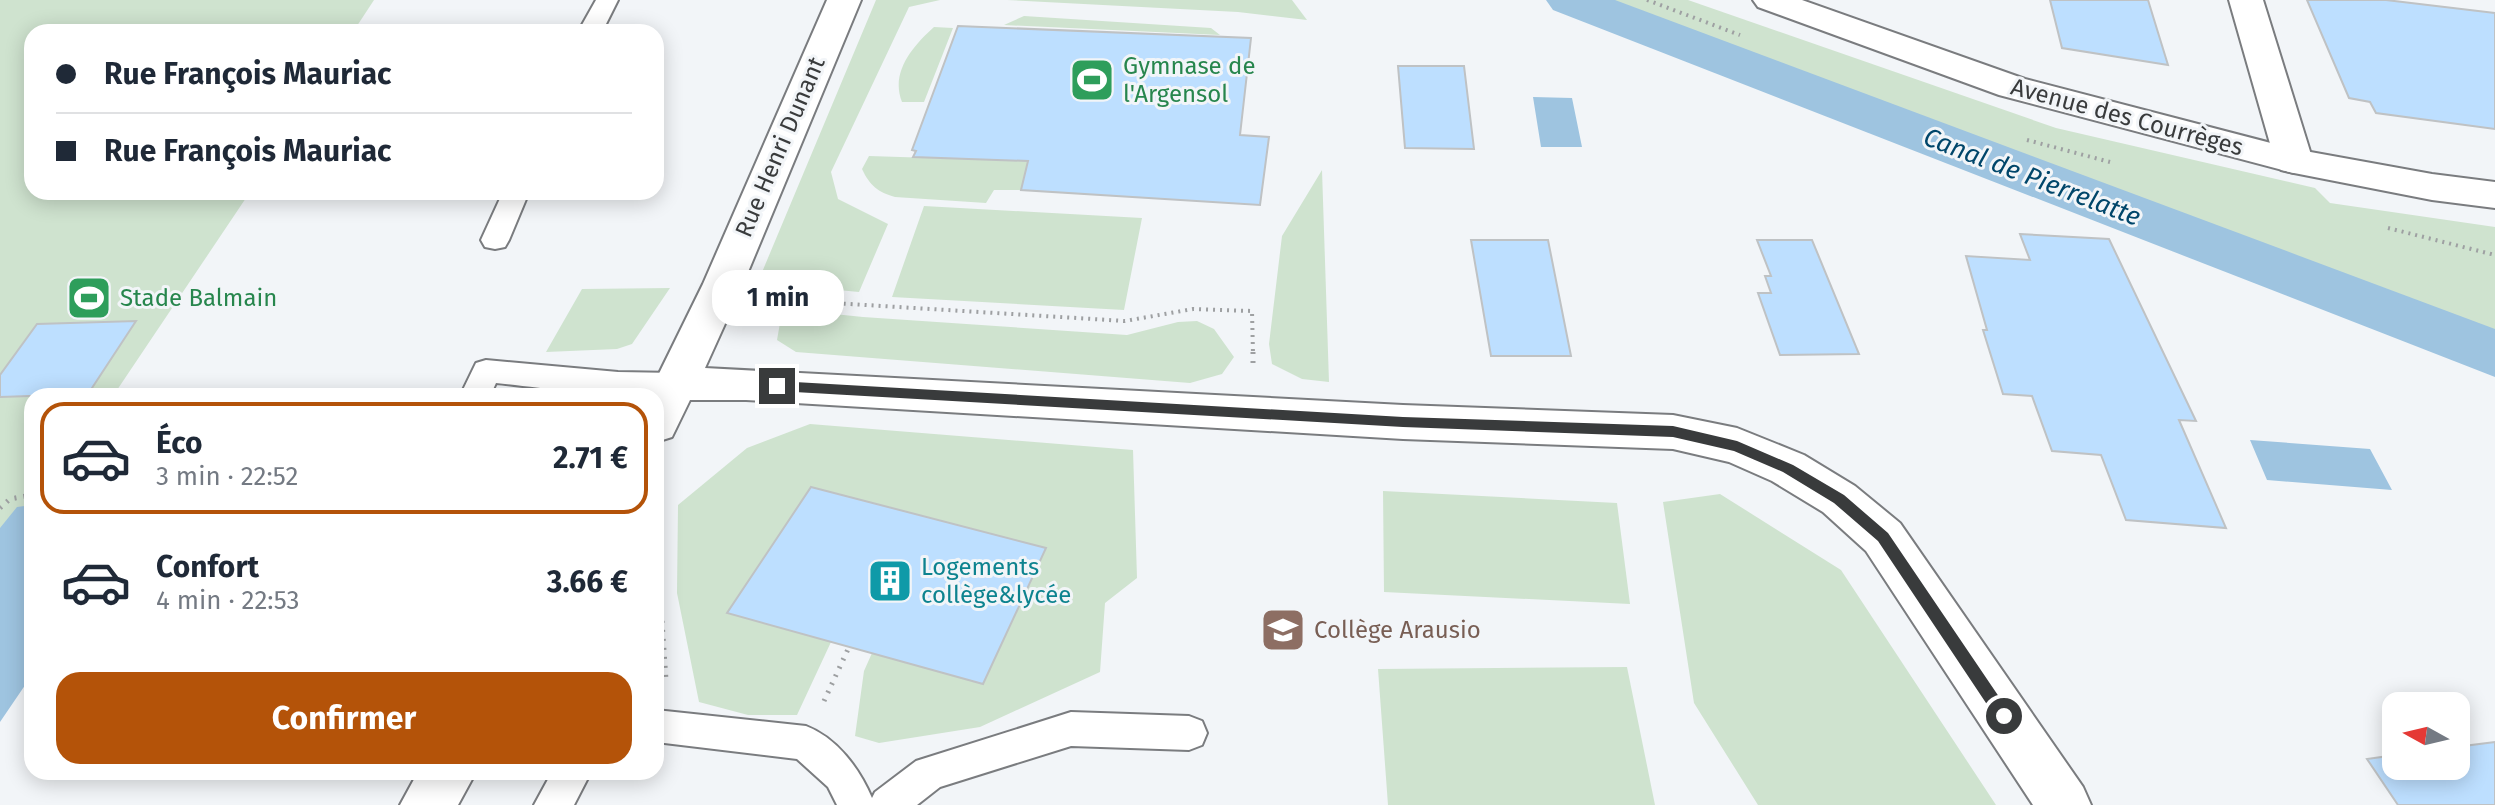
<!DOCTYPE html>
<html lang="fr">
<meta charset="utf-8">
<style>
:root{--surface:#fff;--page:#f2f2f3;--text:#1f2937;--muted:#747a83;--line:#e0e1e3;--accent:#b45309}
body{margin:0;font-family:"Fira Sans",sans-serif;background:var(--page);color:var(--text);height:100vh;display:flex;flex-direction:column;font-size:30px;white-space:nowrap}
*{box-sizing:border-box;margin:0}
p{font-size:26px;color:var(--muted)}
.icon{flex:none;width:44px;height:44px;fill:none;stroke:currentColor;stroke-width:2;stroke-linecap:round;stroke-linejoin:round}
.map{position:relative;flex:1;overflow:hidden}
.details{position:absolute;left:24px;top:388px;width:640px;height:392px;display:flex;flex-direction:column;background:var(--surface);border-radius:24px;box-shadow:0 4px 20px #0003}
.details>*{flex:none}
.hud{position:absolute;left:24px;top:24px;width:640px;height:176px;border-radius:24px;box-shadow:0 4px 20px #0003;display:grid;align-content:center;height:176px;padding:0 32px;background:var(--surface)}
.needle{width:52px;rotate:278deg}
.buttons{position:absolute;left:2382px;top:692px;display:grid;gap:16px}
.buttons a{display:grid;place-items:center;width:88px;height:88px;border-radius:16px;background:var(--surface);box-shadow:0 4px 20px #0003;font-size:40px}
.end{position:absolute;width:36px;height:36px;margin:-18px;border:10px solid #393b3c;background:#fff;box-shadow:0 0 0 4px #fff}
.from{border-radius:50%}
.bubble{position:absolute;height:56px;border-radius:24px;background:var(--surface);box-shadow:0 4px 20px #0003;font-size:26px;font-weight:700;line-height:56px;text-align:center}
.hud b{display:flex;align-items:center;gap:28px;height:76px;font-size:30px}
.hud b+b{border-top:2px solid var(--line)}
.hud i{width:20px;height:20px;background:var(--text)}
ul{padding:14px 0 0;list-style:none}
li{display:flex;align-items:center;gap:24px;height:112px;margin:0 16px 12px;padding:0 16px;border:4px solid transparent;border-radius:24px}
li div{flex:1}
li b{display:block;font-size:30px}
li em{font-style:normal;font-weight:700}
li.current{border-color:var(--accent)}
li>.icon{width:72px;height:72px;stroke-width:1.5}
.primary-button{display:flex;gap:16px;margin-top:auto;padding:16px 32px}
.primary-button a{flex:1;height:92px;border-radius:24px;background:var(--accent);color:#fff;font-size:32px;font-weight:700;line-height:92px;text-align:center}
.map>svg:first-child{display:block}
.green{fill:#cfe3cf}
.water{fill:#9ec4e0}
.lines{fill:none;stroke-linecap:round;stroke-linejoin:round}
.canal{fill:#9ec4e0;fill-rule:evenodd}
.building{fill:#bddfff;stroke:#bfc2c4;stroke-width:2}
.service-casing{stroke:#7a7c7f;stroke-width:4}
.minor-casing{stroke:#7a7c7f;stroke-width:4}
.tertiary-casing{stroke:#7a7c7f;stroke-width:4}
.path-far1{stroke:#9ea0a2;stroke-width:4;stroke-dasharray:2 5;stroke-linecap:butt}
.path{stroke:#9ea0a2;stroke-width:5;stroke-dasharray:2 7;stroke-linecap:butt}
.service{fill:#fff;fill-rule:evenodd}
.minor{fill:#fff;fill-rule:evenodd}
.tertiary{fill:#fff;fill-rule:evenodd}
.route{fill:#393b3c}
.labels{text-anchor:middle;dominant-baseline:central;stroke-width:6;stroke-linejoin:round;paint-order:stroke}
.leisure-label{font-size:24px;fill:#27864d;stroke:#f2f5f8;text-anchor:start}
.street-label{font-size:24px;fill:#393b3c;stroke:#f2f5f8}
.culture-label{font-size:24px;fill:#0d838f;stroke:#f2f5f8;text-anchor:start}
.education-label{font-size:24px;fill:#785e54;stroke:#f2f5f8;text-anchor:start}
.water-label{font-size:26px;font-style:italic;fill:#00466a;stroke:#f2f5f8}
</style>
<div class="map">
<svg width="2495" height="805" viewBox="0 0 2495 805">
<rect width="100%" height="100%" fill="#f2f5f8"/>
<!-- green -->
<path class="green" d="M0,0H374L353,32H32V192H250L113,396H32V497L0,534Z
M876,0H940L909,7L831,172L838,199L888,224L859,292L817,288L760,277Z
M1007,0H1292L1307,20L1238,12Z
M1583,0H1688L2056,128L2315,188L2330,203L2495,227V341Z
M1024,16L1211,28L1220,35L1004,25Z
M934,27L953,28L924,102H902C890,72 913,46 934,27Z
M869,156L1028,161L1021,190H994L986,203L895,197C878,192 870,186 862,169Z
M1322,170L1329,382L1302,379L1272,364L1269,344L1282,236Z
M924,206L1142,218L1124,310L892,297Z
M670,288L632,344L617,349L546,352L582,289Z
M807,306L824,313L863,317L1127,335L1178,322L1197,321L1214,329L1234,357L1222,374L1190,383L796,352L777,340L780,323Z
M810,424L1133,450L1137,578L1105,603L1100,672L980,727L879,743L855,736L864,671L872,653L1046,548L811,487L728,613L831,642L797,715H748L699,702L677,593L678,505L747,448Z
M1383,491L1617,503L1630,604L1384,592Z
M1720,494L1841,570L1996,805H1758L1694,703L1663,502Z
M1627,667L1655,805H1388L1378,669Z"/>
<!-- water -->
<path class="water" d="M1533,97L1572,98L1582,147H1541Z
M2250,440L2370,449L2392,490L2267,480Z
M32,505V675L0,722V528L17,507Z"/>
<g class="lines">
<!-- canal -->
<path class="canal" d="M1546,0H1615L2495,329V377L1553,10Z"/>
</g>
<!-- building -->
<path class="building" d="M2050,0H2148L2168,65L2062,48Z
M2307,0H2386L2495,13V129L2376,113L2370,102L2349,98Z
M958,26L1251,38L1240,135L1269,137L1260,205L1021,190L1028,161L913,157L916,151L912,150Z
M1398,66H1464L1474,149L1405,148Z
M2020,234L2109,239L2196,421L2179,420L2226,528L2126,520L2101,455L2052,451L2032,396L2003,394L1983,330H1987L1966,256L2030,260Z
M1471,240H1548L1571,356H1491Z
M1757,240H1812L1859,354L1780,355L1758,293H1771L1765,276H1771Z
M136,321L88,394L0,397V375L37,324Z
M811,487L1046,548L983,684L727,613Z
M2495,742V805H2398L2367,759L2396,755V766H2456V747Z"/>
<g class="lines">
<!-- service casing -->
<g class="service-casing">
<path id="service" d="M596,0H618L602,32H578Z
M503,192H529L509,240L505,247L495,249L485,247L481,240Z
M486,360L618,372L676,373L686,376L691,384L686,392C646,405 542,387 496,383L490,396H460L476,363Z
M656,710L806,726C837,738 859,768 872,798L875,792L916,761L1071,712L1189,716L1202,721L1207,733L1202,745L1189,750L1071,746L940,787L917,805H837L828,787L797,759L656,742Z
M552,772H591L574,805H534Z"/>
</g>
<!-- minor casing -->
<g class="minor-casing">
<path id="minor" d="M827,0H861L743,284L705,368L1403,405L1673,415L1737,428L1804,455L1855,486L1900,523L2083,787L2091,805H2033L1866,551L1823,512L1772,481L1729,462L1673,449L1403,439L746,400H690L672,437L656,442V396H648L703,284Z
M2229,0H2263L2313,161L2307,170L2294,173L2281,170L2275,161Z
M418,772H476L458,805H400Z"/>
</g>
<!-- tertiary casing -->
<g class="tertiary-casing">
<path id="tertiary" d="M1753,0H1802L2025,79L2294,149L2432,174L2495,182V208L2432,200L2294,173L1999,95L1758,7Z"/>
</g>
<!-- path-far1 -->
<path class="path-far1" d="M1647,0L1740,35
M2027,140L2110,162
M2388,228L2495,255
M776,288L817,302L1125,321L1193,309L1252,311L1253,354"/>
<!-- path -->
<path class="path" d="M1253,352V365
M0,508L10,499L32,495
M662,621L666,680
M824,701L849,647"/>
<!-- service -->
<use href="#service" class="service"/>
<!-- minor -->
<use href="#minor" class="minor"/>
<!-- tertiary -->
<use href="#tertiary" class="tertiary"/>
</g>
<!-- route -->
<path class="route" d="M777,381L1403,417L1673,426L1737,441L1793,465L1844,495L1888,533L2012,716L2004,723L1998,721L1878,541L1834,503L1783,472L1734,451L1673,437L1403,427L777,391L771,386Z"/>
<!-- icons -->
<defs>
<g id="stadium-square" transform="scale(2.3)"><rect x="-9" y="-9" width="18" height="18" rx="4" fill="#2e9e5b" stroke="#f2f5f8"/><path d="M0-5a6.5 5 0 1 0 0 10a6.5 5 0 1 0 0-10ZM-3.5-1.8h7v3.6h-7Z" fill="#fff"/></g>
<g id="building-square" transform="scale(2.3)"><rect x="-9" y="-9" width="18" height="18" rx="4" fill="#0f9aa8" stroke="#f2f5f8"/><path d="M-4-6H4V6H1V3H-1V6H-4ZM-2.5-4.3h1.7v1.8h-1.7ZM.8-4.3h1.7v1.8H.8ZM-2.5-1h1.7V.8h-1.7ZM.8-1h1.7V.8H.8Z" fill="#fff"/></g>
<g id="school-square" transform="scale(2.3)"><rect x="-9" y="-9" width="18" height="18" rx="4" fill="#8d6e63" stroke="#f2f5f8"/><path d="M0-5L7-2L0 1L-7-2ZM-4 1L0 2.5L4 1V4Q0 6-4 4Z" fill="#fff"/></g>
</defs>
<g fill-rule="evenodd">
<use href="#stadium-square" x="1092" y="80"/>
<use href="#stadium-square" x="89" y="298"/>
<use href="#building-square" x="890" y="581"/>
<use href="#school-square" x="1283" y="630"/>
</g>
<g class="labels">
<!-- leisure labels -->
<g class="leisure-label">
<text x="1123" y="66">Gymnase de<tspan x="1123" dy="28">l'Argensol</tspan></text>
<text x="120" y="298">Stade Balmain</text>
</g>
<!-- street labels -->
<g class="street-label">
<text transform="translate(2127 117) rotate(15)">Avenue des Courrèges</text>
<text transform="translate(780 147) rotate(-67)">Rue Henri Dunant</text>
</g>
<!-- culture labels -->
<g class="culture-label">
<text x="921" y="567">Logements<tspan x="921" dy="28">collège&amp;lycée</tspan></text>
</g>
<!-- education labels -->
<g class="education-label">
<text x="1314" y="630">Collège Arausio</text>
</g>
<!-- water labels -->
<g class="water-label">
<text transform="translate(2032 177) rotate(21)">Canal de Pierrelatte</text>
</g>
</g>
</svg>
<div class="buttons">
<a><svg class="needle" viewBox="-14 -14 28 28"><path d="M0-13l5 13h-10z" fill="#e53935"/><path d="M0 13l5-13h-10z" fill="#747a83"/></svg></a>
</div>
<i class="end from" style="left:2004px;top:716px"></i>
<i class="end" style="left:777px;top:386px"></i>
<div class="bubble" style="left:712px;top:270px;width:132px">1 min</div>
<div class="hud">
<b><i class="from"></i>Rue François Mauriac</b>
<b><i></i>Rue François Mauriac</b>
</div>
<section class="details">
<ul>
<li class="current"><svg class="icon" aria-label="car" viewBox="0 0 24 24"><path d="M5 17H2v-5l4-1 3-4h7l3 4 3 1v5h-3M9 17h6M6 11h13"/><circle cx="7" cy="17" r="2"/><circle cx="17" cy="17" r="2"/></svg><div><b>Éco</b><p>3 min · 22:52</p></div><em>2.71 €</em></li>
<li><svg class="icon" aria-label="car" viewBox="0 0 24 24"><path d="M5 17H2v-5l4-1 3-4h7l3 4 3 1v5h-3M9 17h6M6 11h13"/><circle cx="7" cy="17" r="2"/><circle cx="17" cy="17" r="2"/></svg><div><b>Confort</b><p>4 min · 22:53</p></div><em>3.66 €</em></li>
</ul>
<div class="primary-button"><a>Confirmer</a></div>
</section>
</div>
